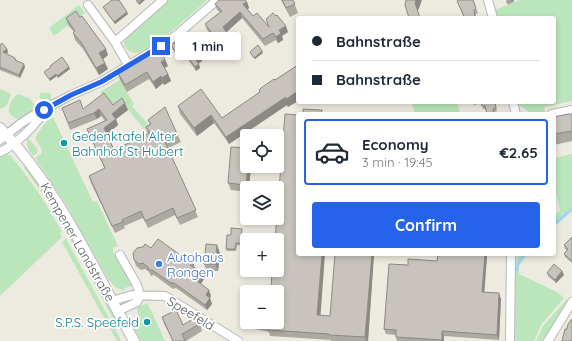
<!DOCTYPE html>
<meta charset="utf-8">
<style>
:root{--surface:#fff;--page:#f2f2f3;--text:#1f2937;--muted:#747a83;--line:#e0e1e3;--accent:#2563eb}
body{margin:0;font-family:Quicksand,sans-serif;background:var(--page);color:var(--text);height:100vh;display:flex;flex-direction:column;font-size:15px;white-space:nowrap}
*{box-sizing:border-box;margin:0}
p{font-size:13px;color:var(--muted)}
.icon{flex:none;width:22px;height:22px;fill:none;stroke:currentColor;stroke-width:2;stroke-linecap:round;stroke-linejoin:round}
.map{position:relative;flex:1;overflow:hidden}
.drawer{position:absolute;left:296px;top:112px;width:260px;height:144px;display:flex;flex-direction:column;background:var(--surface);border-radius:4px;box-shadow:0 2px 6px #0003}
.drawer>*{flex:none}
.hud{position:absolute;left:296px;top:16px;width:260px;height:88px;border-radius:4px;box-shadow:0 2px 6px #0003;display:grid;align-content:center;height:88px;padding:0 16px;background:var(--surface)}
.tools{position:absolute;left:240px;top:129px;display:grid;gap:8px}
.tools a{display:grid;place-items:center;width:44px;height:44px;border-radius:4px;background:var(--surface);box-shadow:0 2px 6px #0003;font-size:20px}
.end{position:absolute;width:18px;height:18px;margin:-9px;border:5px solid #2563eb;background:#fff;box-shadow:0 0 0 2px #fff}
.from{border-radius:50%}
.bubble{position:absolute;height:28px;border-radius:4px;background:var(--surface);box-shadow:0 2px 6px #0003;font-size:13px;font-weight:700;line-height:28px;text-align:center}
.hud b{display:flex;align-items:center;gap:14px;height:38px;font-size:15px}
.hud b+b{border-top:1px solid var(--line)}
.hud i{width:10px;height:10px;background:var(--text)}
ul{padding:7px 0 0;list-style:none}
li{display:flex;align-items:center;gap:12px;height:66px;margin:0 8px 6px;padding:0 8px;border:2px solid var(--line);border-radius:4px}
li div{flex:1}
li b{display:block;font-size:15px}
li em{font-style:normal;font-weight:700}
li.active{border-color:var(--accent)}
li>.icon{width:36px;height:36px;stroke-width:1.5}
.cta{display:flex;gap:8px;margin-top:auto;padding:8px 16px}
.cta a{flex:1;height:46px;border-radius:4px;background:var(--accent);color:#fff;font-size:16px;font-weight:700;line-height:46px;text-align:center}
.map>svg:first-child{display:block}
.green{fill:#bbe6bb}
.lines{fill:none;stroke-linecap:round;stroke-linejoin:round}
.stream{stroke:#9ed4ff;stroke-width:2.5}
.minor-casing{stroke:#b6b9be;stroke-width:10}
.tertiary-casing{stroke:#b6b9be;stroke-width:12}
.minor{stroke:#fff;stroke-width:8}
.tertiary{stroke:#fff;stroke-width:10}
.wall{fill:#aca9a3}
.shaded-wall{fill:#8c8984}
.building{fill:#c8c4bd;stroke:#8c8984}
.route{stroke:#2563eb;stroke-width:5}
.culture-dot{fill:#0f9aa8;stroke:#fff;stroke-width:1.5}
.shop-dot{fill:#3f7fe0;stroke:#fff;stroke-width:1.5}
.labels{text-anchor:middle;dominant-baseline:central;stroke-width:3.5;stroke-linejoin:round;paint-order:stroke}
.culture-label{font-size:13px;fill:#0d838f;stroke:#fff;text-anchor:start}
.street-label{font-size:13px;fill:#595d62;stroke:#fff}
.shop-label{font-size:13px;fill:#366cbe;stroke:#fff;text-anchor:start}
</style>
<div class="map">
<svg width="572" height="341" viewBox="0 0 572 341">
<rect width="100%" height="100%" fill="#edeae0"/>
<!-- green -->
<path class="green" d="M167,0H207C195,11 150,53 136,53C132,53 127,50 125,47C123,44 124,42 126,39L125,37Z
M520,0H572V101L544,107L545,112L533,114L517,104V102H554V18H497L495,10Z
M79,5L85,13L54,36L49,28Z
M120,80L134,104L132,106L153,130L148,134L122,102L115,107L100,92Z
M0,89L11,94C9,100 7,108 0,109Z
M41,93H50L52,100C46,102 43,102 39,97Z
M18,94L29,98L34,104L32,111L19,121C17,118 13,117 11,115C5,109 13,97 18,94Z
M412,102H457L460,114H415Z
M52,115L93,202L97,201L118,246L113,248V251L131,284V286L125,288L124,291L115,287L108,279L67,206L35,158L41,154L42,150L35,138L42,127Z
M28,137L37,149L38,152L33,156C28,149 25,145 28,137Z
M0,152L3,155H10C30,179 47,204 62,232L60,233L62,237L0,296Z
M572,154V211L554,227V216L560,211L554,183V158Z
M26,166L42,188L66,229H65L48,201L24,168Z
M72,238L77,248L121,328L119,329L117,326L70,239Z
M66,239L120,338V341H117L62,242Z
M518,254H528L519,266V274L557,292L564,298L541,325L534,341H516L515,337V264Z
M567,299L569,301L542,341H536L543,326Z
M148,303V304L165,341H141L133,326C142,319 138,318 137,309L138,307Z"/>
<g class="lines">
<!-- stream -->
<path class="stream" d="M554,225L572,209
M517,270L518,264L524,254"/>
<!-- minor casing -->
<g class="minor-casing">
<path id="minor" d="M488,0L493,18
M88,5L115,42L129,66
M115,42L163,0
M513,102L516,114
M552,114L572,110
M0,140L20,124L37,113L71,95L101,82L161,46L178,34L217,0
M0,152C14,146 38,124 44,110
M120,255L137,285L140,296
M112,301L132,295L165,296L238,341
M118,311L137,302L140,296
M510,341L511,254
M548,341L572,302"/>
</g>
<!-- tertiary casing -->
<g class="tertiary-casing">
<path id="tertiary" d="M0,128C59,190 93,268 134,341"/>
</g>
<!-- minor -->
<use href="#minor" class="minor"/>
<!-- tertiary -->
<use href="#tertiary" class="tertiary"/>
</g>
<!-- wall -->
<path class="wall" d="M281,0H293L298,13L290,17Z
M473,0L478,13L476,14V18H464L457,1Z
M507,0H514V2L508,5Z
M247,2L249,8L247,9L253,16L269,27L288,32L282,36L283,40L278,43L276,40L265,46L242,18L227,32L230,39L215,50L209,42L207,35L210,34L207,30L205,24L220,12L217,10L215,4Z
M103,7L128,14L115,24L104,9Z
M66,18L108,55L103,59L108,69L99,75L83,49L75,40L73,33L74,32L68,25Z
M0,45L7,49L8,52L6,54L15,58L16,60L25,67L20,78L0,70Z
M171,45L191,52L201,57L202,61L198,63L200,68L196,71L185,55L179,59L172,48Z
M298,65V101L288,107L287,105L229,144L214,123L197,136L180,114L178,106L222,118L260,93L259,90Z
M168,66L164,68L168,74L171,81L164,85L163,83L156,89L149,79L127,92L120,80L118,73Z
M473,102H495L497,111L494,112V114H487L486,109H483L482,103L474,105Z
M113,105L128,110L116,119L118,125L107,135L114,150L148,134L146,127L150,124L148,120L178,136L181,142L168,148L198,217L180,225L175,215L148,228L143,218L124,226L125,228L115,233L91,183L89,176L105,169L87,129L105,121L101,116L97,119L70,130L62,108L83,109Z
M572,114V141L554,145V117Z
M247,166H251L249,188H247V192L231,190L228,183Z
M242,229V238L251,239L252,240H247V246L237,245L236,251H227L226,249L231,235Z
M572,237V263L565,257L564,254L567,250L565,249L564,245Z
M151,248L194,265L196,269L204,279L200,284L211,296L210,298L212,304L207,310L176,288L173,289L154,275L151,276L149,272L145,269L141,270L136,266L134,260Z
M220,253L218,271H207L204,264Z
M374,254L368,341H331V340L270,336L269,332L243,327L241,320L247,310V322H277L320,316H330Z
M438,254H486L487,256L484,292L501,299L499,340L444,336V341H397L396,337V335L386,334L384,329L408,265L437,261Z
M562,271L564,275L556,283L548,276L547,273Z
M162,317L183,325L200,324L202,331L186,341H173L164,324Z"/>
<!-- shaded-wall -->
<path class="shaded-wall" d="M142,0H145L139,5L138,3Z
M416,0H422L418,11L420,18L415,3Z
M247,2L249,8L246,11L243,4Z
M127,12L128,14L115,24L114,22Z
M240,12L242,18L225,33L223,27Z
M286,26L288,32L282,36L283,40L278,43L276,37L279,30Z
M227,33L230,39L215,50L213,43Z
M7,49L8,52L4,55L3,52Z
M106,49L108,55L102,60L99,53Z
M262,51L263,53L255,59L254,58Z
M201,57L202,61L198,64L196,60Z
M165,59L168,66L163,69L161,62Z
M105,63L108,69L99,75L96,68Z
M24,64L25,67L20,78L19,75Z
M199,64L200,68L196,71L195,67Z
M69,67L70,69L58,78L57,76Z
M56,74L57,76L50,81L49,79Z
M168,74L171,81L164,85L162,78Z
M161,76L163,83L156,89L153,82Z
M298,91V101L288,107L287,105L229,144L226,137L286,97Z
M125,103L128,110L116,119L118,125L106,135L104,128L112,114Z
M99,109L101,116L97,119L94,113Z
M211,115L214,123L197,136L194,128Z
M248,166H251L249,188H248L246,185Z
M217,245L220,253L218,271L215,264Z
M322,254H325L320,322L317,315Z
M372,254H374L368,341H366L365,337Z
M485,254H486L487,256L484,297L482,292Z
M562,271L564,275L556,283L555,280Z
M202,274L204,279L199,287L197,281Z
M209,290L211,296L208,300L206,295Z
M499,293L501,299L499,340L497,335Z
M210,298L212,304L207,310L205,305Z
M442,331L444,336V341H442Z"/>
<!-- building -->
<path class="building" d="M112,0H119L127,12L114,22L103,7Z
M136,0H142L138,3Z
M219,0H245L247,2L243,4L253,16L257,13L269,27L266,19L273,13L276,16L277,15L286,26L279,30L281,33L276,37L273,33L263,39L240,12L223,27L227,33L213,43L207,35L211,32L205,24L222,11L215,4Z
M282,0H293L295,4L286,8Z
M406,0H416L415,3L420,18H409L405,5Z
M459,0H473L476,8L474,10L475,18H465L457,1Z
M507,0H513L507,3Z
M76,11L80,17L82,16L106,49L99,53L105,63L96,68L81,42L73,33L75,31L66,18Z
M182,37L191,52L195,49L201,57L196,60L199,64L195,67L184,52L178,55L171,45Z
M2,43L7,49L3,52L15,58V60L24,64L19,75L0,67V45Z
M258,45L262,51L254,58L250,52Z
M159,48L165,59L161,62L168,74L162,78L161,76L153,82L147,72L125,85L118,73Z
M62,57L69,67L57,76L56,74L49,79L44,72L51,67L50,66Z
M298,65V91L285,100L286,97L226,137L211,115L194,128L178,106L201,89L222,118L260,92L259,90L261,88L274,79L275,80Z
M104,93L113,105L122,98L125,103L112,114L116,119L104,128L114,150L150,133L146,127L151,124L148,120L165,107L178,136L165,142L196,210L177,218L173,208L145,221L141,211L122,220L123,222L112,226L89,176L105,168L87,129L107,120L99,109L94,113L68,123L62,108L80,100L83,109Z
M481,102H495L496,108L493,109L494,114H487L485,106H482Z
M303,109L322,110L321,114H303Z
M285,114L298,115V254H322L317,315L330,316L335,254H372L365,337L329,335V334L268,330V326L249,322H277V292H271L272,270H277V240H275Z
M568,114H572V131L554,134V117Z
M231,147L247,148V166H248L246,185L228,183Z
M231,228L242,229L241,238L251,239V240H247V244L236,243L235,249H226L227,235H231Z
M572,237V261L564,254L568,249L564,245Z
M158,239L194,265H190L202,274L197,281L209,290L206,295L210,298L205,305L174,283H171L152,270H149L148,267L143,263L139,264L134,260L133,253L137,248L143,247L145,244L151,248Z
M206,244L217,245L215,264H204Z
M438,254H485L482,292L499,293L497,335L442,331V340L396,337V330L384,329L389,264L408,265V259L437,261Z
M554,264L562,271L555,280L547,273Z
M243,309L247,310V322L241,320Z
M176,310L183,325L196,317L200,324L182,334L185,341H173L162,317Z
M572,319V341H562L565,329H567L568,324Z"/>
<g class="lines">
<!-- route -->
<path class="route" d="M44,110L71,95L101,82L161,46"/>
</g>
<!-- markers -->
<g class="culture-dot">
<circle cx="64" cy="143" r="4"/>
<circle cx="147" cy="322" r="4"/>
</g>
<circle class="shop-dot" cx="159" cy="264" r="4"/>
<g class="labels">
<!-- culture labels -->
<g class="culture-label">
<text x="72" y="136">Gedenktafel Alter<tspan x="72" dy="15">Bahnhof St Hubert</tspan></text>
<text x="139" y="322" text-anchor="end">S.P.S. Speefeld</text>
</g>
<!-- street labels -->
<g class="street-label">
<text transform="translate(78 242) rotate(60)">Kempener Landstraße</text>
<text transform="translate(191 313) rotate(31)">Speefeld</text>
</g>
<!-- shop labels -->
<g class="shop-label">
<text x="167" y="257">Autohaus<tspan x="167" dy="15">Rongen</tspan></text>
</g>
</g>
</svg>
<div class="tools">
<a><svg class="icon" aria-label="locate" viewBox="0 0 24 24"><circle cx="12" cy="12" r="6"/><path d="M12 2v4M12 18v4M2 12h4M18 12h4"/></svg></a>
<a><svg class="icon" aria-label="layers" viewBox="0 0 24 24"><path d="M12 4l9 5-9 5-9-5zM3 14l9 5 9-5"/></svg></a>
<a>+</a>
<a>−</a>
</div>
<i class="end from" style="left:44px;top:110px"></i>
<i class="end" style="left:161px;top:46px"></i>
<div class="bubble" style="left:175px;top:32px;width:66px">1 min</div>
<div class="hud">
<b><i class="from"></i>Bahnstraße</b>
<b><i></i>Bahnstraße</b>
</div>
<section class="drawer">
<ul>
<li class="active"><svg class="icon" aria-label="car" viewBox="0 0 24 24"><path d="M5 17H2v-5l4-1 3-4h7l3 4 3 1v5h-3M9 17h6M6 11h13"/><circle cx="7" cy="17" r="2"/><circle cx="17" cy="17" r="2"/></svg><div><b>Economy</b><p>3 min · 19:45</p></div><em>€2.65</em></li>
</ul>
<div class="cta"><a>Confirm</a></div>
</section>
</div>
